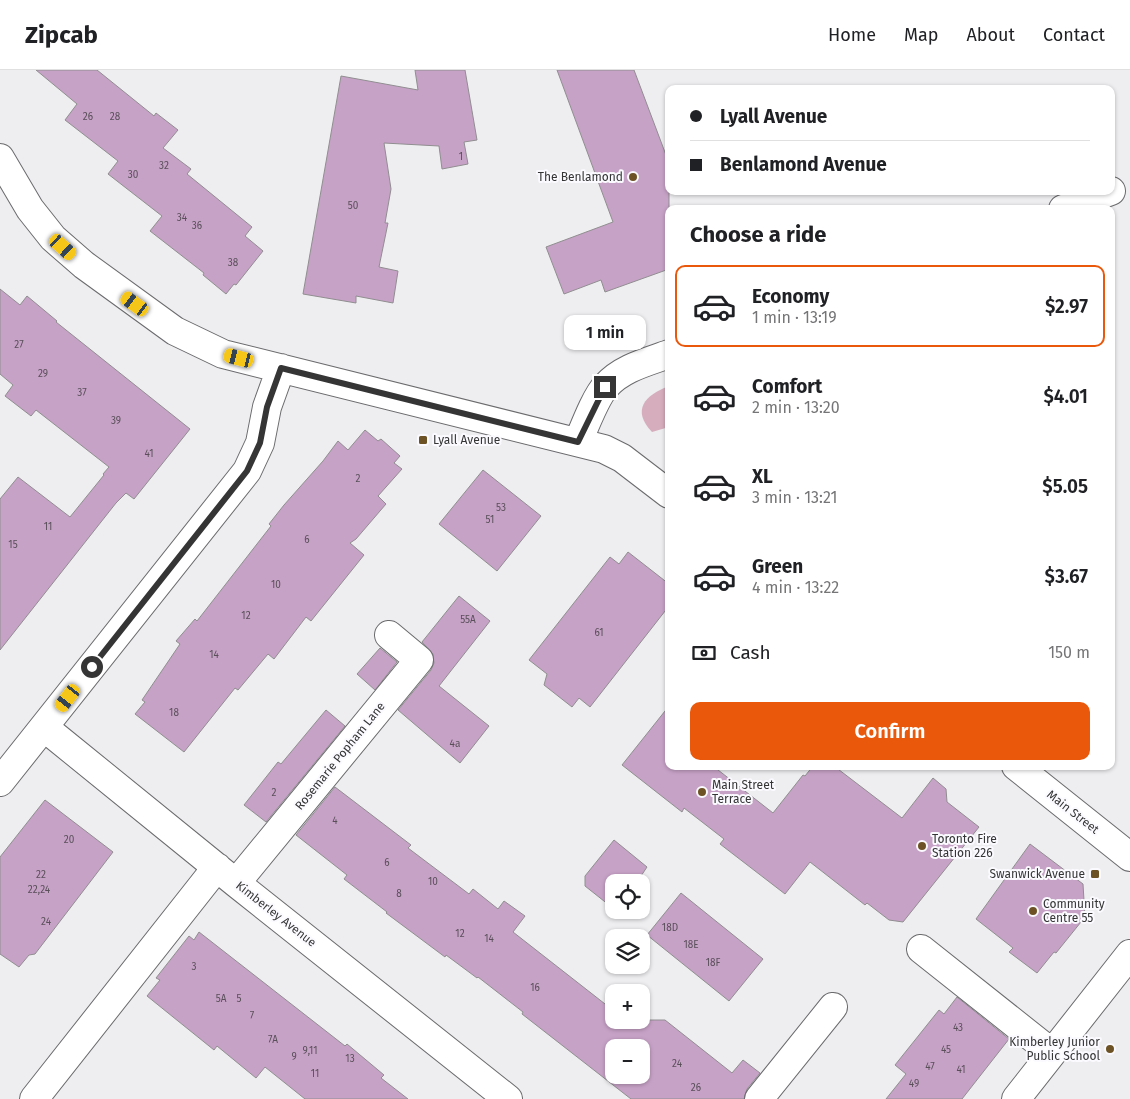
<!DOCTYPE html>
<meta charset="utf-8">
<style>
:root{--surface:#fff;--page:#f6f6f6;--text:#202124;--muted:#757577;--line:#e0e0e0;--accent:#ea580c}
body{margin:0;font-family:"Fira Sans",sans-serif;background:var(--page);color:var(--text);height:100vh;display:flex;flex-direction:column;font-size:19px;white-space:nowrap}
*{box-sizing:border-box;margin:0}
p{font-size:16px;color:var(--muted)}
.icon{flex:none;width:28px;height:28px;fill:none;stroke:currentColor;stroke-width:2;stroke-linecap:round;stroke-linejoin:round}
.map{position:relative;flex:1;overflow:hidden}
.drawer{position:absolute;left:665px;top:135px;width:450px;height:565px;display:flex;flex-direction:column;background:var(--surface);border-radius:10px;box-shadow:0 1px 4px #0004}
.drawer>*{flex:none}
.top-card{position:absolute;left:665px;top:15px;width:450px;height:110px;border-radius:10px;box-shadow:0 1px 4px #0004;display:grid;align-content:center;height:110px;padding:0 25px;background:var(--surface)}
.controls{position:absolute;left:605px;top:804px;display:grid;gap:10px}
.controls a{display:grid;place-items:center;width:45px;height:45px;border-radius:10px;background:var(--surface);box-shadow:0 1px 4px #0004;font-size:25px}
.end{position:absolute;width:22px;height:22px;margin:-11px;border:6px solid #353536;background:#fff;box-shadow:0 0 0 2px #fff}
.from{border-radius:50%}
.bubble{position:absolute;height:35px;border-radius:10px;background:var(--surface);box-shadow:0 1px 4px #0004;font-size:16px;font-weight:600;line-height:35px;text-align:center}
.car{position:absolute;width:15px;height:30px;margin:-15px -8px;border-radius:6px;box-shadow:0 0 4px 1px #0007;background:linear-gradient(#f5c518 24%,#345 0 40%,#f5c518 0 76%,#345 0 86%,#f5c518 0)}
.top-card b{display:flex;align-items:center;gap:18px;height:48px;font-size:19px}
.top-card b+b{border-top:1px solid var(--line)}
.top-card i{width:12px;height:12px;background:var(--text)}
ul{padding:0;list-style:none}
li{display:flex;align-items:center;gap:15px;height:82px;margin:0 10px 8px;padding:0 15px;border:2px solid transparent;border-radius:10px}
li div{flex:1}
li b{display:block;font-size:19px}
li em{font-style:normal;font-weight:600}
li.active{border-color:var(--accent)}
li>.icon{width:45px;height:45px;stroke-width:1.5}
h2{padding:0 25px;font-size:22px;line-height:60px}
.pay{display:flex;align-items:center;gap:12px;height:55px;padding:0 25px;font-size:19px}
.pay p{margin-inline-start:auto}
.cta{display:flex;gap:10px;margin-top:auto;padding:10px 25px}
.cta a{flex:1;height:58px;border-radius:10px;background:var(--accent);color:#fff;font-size:20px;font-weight:600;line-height:58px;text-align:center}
header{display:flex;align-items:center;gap:30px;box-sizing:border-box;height:70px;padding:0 25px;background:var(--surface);border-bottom:1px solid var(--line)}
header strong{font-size:24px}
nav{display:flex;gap:28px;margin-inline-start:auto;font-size:18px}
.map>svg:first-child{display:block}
.green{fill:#d6adbc}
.building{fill:#c7a2c7;stroke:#908e90;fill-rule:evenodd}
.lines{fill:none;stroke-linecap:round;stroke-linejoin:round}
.minor-casing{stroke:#6b6b6e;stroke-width:30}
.minor{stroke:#fff;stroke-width:28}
.route{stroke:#353536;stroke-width:6}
.poi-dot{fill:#6c5224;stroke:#fbfafe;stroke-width:2}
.labels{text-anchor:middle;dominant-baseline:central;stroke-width:4;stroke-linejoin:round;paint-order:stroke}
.number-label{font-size:10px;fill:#5a505a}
.poi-label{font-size:12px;fill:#353536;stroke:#fbfafe;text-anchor:start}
.street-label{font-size:12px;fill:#353536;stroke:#fbfafe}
</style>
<header>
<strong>Zipcab</strong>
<nav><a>Home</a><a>Map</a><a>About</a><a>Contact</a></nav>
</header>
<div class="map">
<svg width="1130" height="1029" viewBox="0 0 1130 1029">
<rect width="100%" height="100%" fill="#eeedf0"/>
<!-- green -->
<path class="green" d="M669,316V357L652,362C631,340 645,325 669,316Z"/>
<!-- building -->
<path class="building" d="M36,0H97L154,46L156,43L178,60L163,78L191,99L187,104L252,157L245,166L263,181L236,215L234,214L226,224L203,205L204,203L150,161L162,146L108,104L118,91L65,50L77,34Z
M415,0H465L477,70L464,72L468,94L442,99L439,76L384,73L391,119L385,153H388L379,197L398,201L393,233L356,226V233L303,224L341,6L418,20Z
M557,0H634L669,93V199L605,222L601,210L564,224L546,177L613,152Z
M0,219L20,235L27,226L57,251L56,252L190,359L134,429L126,423L116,433L0,580V429L18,407L70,447L104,405L103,404L109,397L36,340L31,346L5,326L13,315L0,304Z
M365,360L378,371L381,369L400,386L394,393L402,399L378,426L386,434L356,469L350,473L364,485L311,551L306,547L274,589L268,584L238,620L235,618L184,682L135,644L145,632L142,630L180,574L176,571L195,549L197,551L271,456L269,454L284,435L323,391L338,371L348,380Z
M483,400L541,446L497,501L439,454Z
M628,482L669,514V536L590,637L579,628L572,637L544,615L547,604L529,590L610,487L619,494Z
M459,526L490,551L439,616L489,656L460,693L398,640L431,600L434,593L433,584L422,572Z
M380,578L397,592L375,620L357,604Z
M669,636V696H713L773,743L803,705L805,706L813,696H834L902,748L933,708L946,719L947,732L979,757L903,852L889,850L867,833L865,835L810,792L785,824L720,774L724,769L684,738L682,742L622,695Z
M326,640L345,656L266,752L244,735L278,692L281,694Z
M335,717L411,775L408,778L469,824L473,819L498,839L504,831L525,846L513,862L614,941V950H665L732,1003L743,990L760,1003L747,1019L744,1029H631L522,944L523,942L478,907L477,908L446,885L445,887L386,843L387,842L344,809L347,805L296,765ZM614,978H641V1005H614Z
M45,730L113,782L35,884L29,885L19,897L0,884V787Z
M614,770L647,797L637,812H614V839L585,816V806Z
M1030,774L1083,814L1085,847L1056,883L1054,882L1037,903L1009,882L1013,878L976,849Z
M681,823L763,889L729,931L647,865Z
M199,862L345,976L347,974L384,1005L381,1008L408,1029H305L265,997L256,1008L217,976L214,980L147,926L160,910L156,908L189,866L194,870Z
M957,927L1009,969L962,1029H886L906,1004L895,995L939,940L944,944Z"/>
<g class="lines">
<!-- minor casing -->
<g class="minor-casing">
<path id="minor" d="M0,88L30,139L53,168L84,195L175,261L223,284L604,379L622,388L669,424
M1063,139L1111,121
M578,372C584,358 596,326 606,316C622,298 647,292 669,284
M45,658L236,813L508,1029
M1016,696L1130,787
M0,712L247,401L260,373L267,337L281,298
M236,813L419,590L389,565
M921,879L1052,983
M34,1029L217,797
M759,1029L833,937
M1016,1029L1130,884"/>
</g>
<!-- minor -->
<use href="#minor" class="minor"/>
</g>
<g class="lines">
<!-- route -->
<path class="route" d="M92,597L247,401L260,373L267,337L281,298L578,372L605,317"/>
</g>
<!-- markers -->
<g class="poi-dot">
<circle cx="633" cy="107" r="5"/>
<rect x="418" y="365" width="10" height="10" rx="2.5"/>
<circle cx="702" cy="722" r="5"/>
<circle cx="922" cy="776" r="5"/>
<rect x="1090" y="799" width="10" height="10" rx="2.5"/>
<circle cx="1033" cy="841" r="5"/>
<circle cx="1110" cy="979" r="5"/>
</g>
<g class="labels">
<!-- number labels -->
<g class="number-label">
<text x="88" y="47">26</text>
<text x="115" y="47">28</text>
<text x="461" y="87">1</text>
<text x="164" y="96">32</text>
<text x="133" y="105">30</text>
<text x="353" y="136">50</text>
<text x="182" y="148">34</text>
<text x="197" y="156">36</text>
<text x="233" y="193">38</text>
<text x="19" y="275">27</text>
<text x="43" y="304">29</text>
<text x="82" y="323">37</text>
<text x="116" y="351">39</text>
<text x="149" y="384">41</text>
<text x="358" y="409">2</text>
<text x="501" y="438">53</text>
<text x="490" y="450">51</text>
<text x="48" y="457">11</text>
<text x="307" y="470">6</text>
<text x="13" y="475">15</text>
<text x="276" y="515">10</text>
<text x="246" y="546">12</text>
<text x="468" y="550">55A</text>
<text x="599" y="563">61</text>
<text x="214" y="585">14</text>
<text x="174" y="643">18</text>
<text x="455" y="674">4a</text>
<text x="274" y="723">2</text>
<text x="335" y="751">4</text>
<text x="69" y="770">20</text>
<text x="387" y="793">6</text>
<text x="41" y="805">22</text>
<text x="433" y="812">10</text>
<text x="39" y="820">22,24</text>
<text x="399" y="824">8</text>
<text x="46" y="852">24</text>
<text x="670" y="858">18D</text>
<text x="460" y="864">12</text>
<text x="489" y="869">14</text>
<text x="691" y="875">18E</text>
<text x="713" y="893">18F</text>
<text x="194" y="897">3</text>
<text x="535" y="918">16</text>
<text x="221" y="929">5A</text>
<text x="239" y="929">5</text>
<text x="252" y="946">7</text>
<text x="958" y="958">43</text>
<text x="273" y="970">7A</text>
<text x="946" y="980">45</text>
<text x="310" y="981">9,11</text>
<text x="294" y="987">9</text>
<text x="350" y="989">13</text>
<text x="677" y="994">24</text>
<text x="930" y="997">47</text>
<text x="961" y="1000">41</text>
<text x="315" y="1004">11</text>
<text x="914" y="1014">49</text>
<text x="696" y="1018">26</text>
</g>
<!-- poi labels -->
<g class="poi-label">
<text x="623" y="107" text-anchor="end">The Benlamond</text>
<text x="433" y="370">Lyall Avenue</text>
<text x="712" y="715">Main Street<tspan x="712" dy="14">Terrace</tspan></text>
<text x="932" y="769">Toronto Fire<tspan x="932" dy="14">Station 226</tspan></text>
<text x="1085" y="804" text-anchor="end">Swanwick Avenue</text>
<text x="1043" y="834">Community<tspan x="1043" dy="14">Centre 55</tspan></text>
<text x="1100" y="972" text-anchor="end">Kimberley Junior<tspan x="1100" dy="14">Public School</tspan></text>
</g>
<!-- street labels -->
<g class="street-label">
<text transform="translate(340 686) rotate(-51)">Rosemarie Popham Lane</text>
<text transform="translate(1073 742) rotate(38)">Main Street</text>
<text transform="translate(276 844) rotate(38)">Kimberley Avenue</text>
</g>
</g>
</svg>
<div class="controls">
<a><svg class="icon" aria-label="locate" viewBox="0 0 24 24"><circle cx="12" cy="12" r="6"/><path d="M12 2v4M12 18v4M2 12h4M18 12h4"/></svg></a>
<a><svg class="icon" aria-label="layers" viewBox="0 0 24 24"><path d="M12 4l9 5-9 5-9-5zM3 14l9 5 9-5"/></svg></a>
<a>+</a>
<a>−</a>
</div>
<i class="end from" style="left:92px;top:597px"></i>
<i class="end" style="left:605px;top:317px"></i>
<div class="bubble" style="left:564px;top:245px;width:82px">1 min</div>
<i class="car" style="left:63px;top:177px;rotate:132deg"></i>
<i class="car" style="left:135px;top:234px;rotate:306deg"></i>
<i class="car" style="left:239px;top:288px;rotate:284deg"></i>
<i class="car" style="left:68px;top:628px;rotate:218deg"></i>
<div class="top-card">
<b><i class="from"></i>Lyall Avenue</b>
<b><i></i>Benlamond Avenue</b>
</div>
<section class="drawer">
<h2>Choose a ride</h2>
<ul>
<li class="active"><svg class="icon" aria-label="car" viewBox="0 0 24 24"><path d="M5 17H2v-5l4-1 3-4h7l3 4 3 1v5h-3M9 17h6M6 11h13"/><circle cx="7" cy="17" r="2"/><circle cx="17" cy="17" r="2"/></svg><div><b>Economy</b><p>1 min · 13:19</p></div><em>$2.97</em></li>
<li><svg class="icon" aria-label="car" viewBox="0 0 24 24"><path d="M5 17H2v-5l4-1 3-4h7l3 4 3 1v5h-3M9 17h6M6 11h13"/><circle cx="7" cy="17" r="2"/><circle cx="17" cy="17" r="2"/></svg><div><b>Comfort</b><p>2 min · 13:20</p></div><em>$4.01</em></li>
<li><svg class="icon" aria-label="car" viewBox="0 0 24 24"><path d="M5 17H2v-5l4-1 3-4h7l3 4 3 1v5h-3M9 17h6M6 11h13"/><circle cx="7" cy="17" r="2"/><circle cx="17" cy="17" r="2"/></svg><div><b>XL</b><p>3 min · 13:21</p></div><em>$5.05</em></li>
<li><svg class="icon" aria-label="car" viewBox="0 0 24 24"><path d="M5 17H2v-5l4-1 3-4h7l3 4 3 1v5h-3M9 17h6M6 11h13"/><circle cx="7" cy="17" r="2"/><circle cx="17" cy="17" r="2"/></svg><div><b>Green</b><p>4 min · 13:22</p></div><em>$3.67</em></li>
</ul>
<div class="pay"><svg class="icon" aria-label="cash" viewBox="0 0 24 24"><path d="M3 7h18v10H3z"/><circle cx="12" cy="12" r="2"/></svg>Cash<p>150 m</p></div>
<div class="cta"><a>Confirm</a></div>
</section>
</div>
